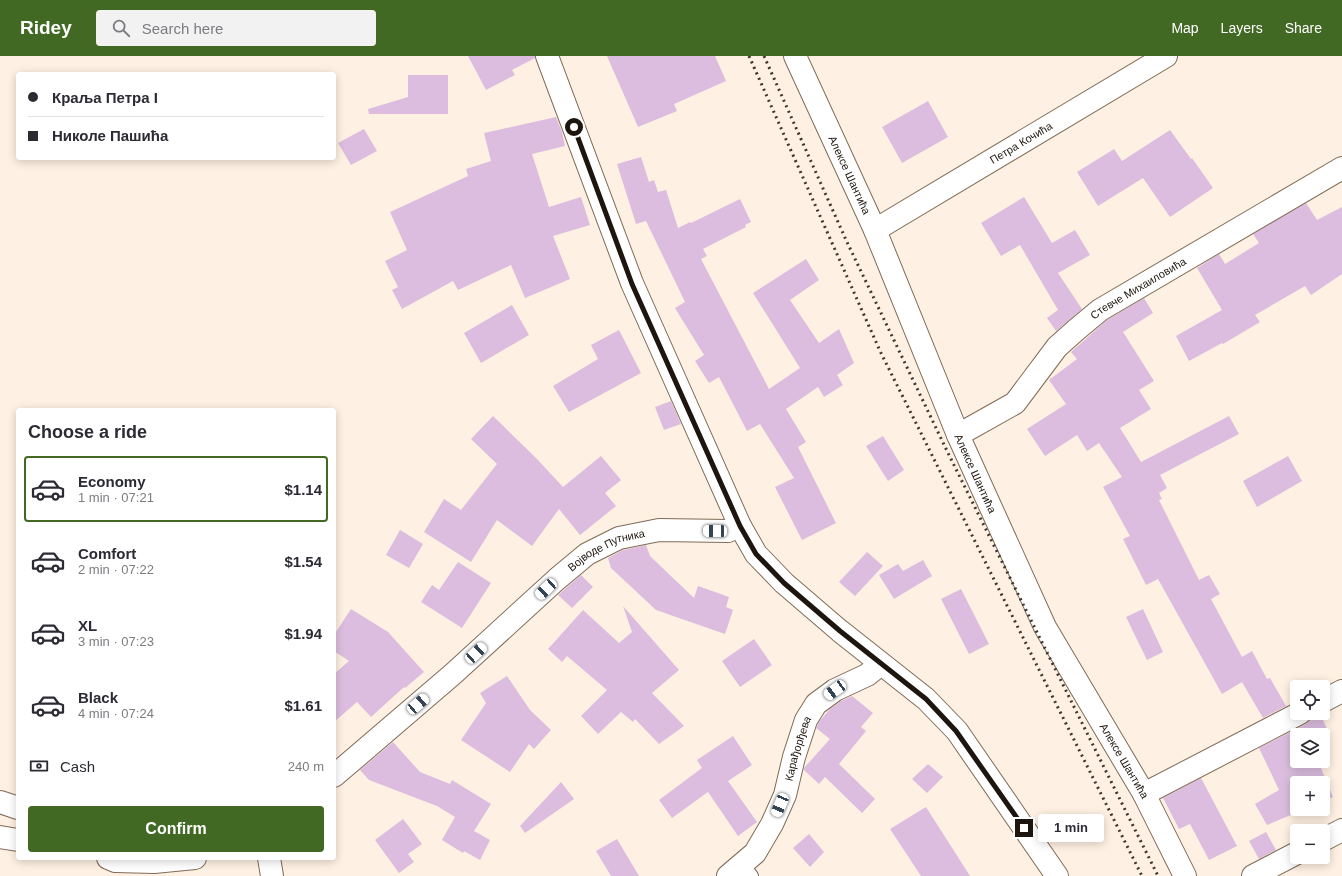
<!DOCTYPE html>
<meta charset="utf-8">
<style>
:root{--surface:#fff;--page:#f2f2f3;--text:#2b2b33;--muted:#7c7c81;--line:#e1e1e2;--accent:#426924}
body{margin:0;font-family:Helvetica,sans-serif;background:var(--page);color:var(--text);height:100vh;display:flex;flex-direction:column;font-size:15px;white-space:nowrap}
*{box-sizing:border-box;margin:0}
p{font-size:13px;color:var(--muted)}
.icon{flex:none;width:22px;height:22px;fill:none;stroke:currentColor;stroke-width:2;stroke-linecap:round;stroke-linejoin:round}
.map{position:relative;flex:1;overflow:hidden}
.panel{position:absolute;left:16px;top:352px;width:320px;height:452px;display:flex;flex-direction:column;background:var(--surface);border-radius:4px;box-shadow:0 2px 10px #0003}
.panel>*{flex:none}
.banner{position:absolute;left:16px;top:16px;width:320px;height:88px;border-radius:4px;box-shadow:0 2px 10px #0003;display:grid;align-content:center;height:88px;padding:0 12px;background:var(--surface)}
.controls{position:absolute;left:1290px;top:624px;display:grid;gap:8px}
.controls a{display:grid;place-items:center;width:40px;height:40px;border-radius:4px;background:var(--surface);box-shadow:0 2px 10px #0003;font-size:20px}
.end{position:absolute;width:18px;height:18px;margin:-9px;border:5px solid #1e160e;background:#fff;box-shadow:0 0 0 2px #fff}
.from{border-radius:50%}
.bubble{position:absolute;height:28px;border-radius:4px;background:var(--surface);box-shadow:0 2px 10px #0003;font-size:13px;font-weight:800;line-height:28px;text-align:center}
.car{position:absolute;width:12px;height:24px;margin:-12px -6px;border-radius:5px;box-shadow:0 0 3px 1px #0007;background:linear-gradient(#fff 24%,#345 0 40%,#fff 0 76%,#345 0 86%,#fff 0)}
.banner b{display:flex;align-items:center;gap:14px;height:38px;font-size:15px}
.banner b+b{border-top:1px solid var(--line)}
.banner i{width:10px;height:10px;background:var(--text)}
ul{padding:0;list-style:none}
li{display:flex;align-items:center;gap:12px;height:66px;margin:0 8px 6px;padding:0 4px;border:2px solid transparent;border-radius:4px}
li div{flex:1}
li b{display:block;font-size:15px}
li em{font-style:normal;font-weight:800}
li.current{border-color:var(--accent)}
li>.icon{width:36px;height:36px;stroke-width:1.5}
h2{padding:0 12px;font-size:18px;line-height:48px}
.pay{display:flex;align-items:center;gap:10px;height:44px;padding:0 12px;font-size:15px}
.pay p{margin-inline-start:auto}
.action{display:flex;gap:8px;margin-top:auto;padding:8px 12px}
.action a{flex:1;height:46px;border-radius:4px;background:var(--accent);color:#fff;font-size:16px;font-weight:800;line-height:46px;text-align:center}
header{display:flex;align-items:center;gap:24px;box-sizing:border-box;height:56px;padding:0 20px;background:var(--accent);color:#fff}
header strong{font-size:19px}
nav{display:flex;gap:22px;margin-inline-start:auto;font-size:14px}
.search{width:280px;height:36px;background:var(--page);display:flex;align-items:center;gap:10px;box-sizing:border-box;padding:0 14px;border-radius:4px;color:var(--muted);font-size:15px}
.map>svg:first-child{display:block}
.building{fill:#dcbddf}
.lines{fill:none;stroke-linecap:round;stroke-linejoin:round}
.service-casing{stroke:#806b56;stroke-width:14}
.minor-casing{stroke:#806b56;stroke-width:24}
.service{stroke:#fff;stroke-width:12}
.minor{stroke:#fff;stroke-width:22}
.rail{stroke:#40372e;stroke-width:3;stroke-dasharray:2 4;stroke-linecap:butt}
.route{stroke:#1e160e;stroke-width:5}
.labels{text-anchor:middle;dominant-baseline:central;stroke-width:3;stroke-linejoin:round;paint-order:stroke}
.street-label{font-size:11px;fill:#1e160e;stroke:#fff}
</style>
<header>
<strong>Ridey</strong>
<div class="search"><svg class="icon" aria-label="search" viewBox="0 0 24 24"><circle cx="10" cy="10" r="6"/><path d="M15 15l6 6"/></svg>Search here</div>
<nav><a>Map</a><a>Layers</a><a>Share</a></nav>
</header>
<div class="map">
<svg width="1342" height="820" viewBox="0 0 1342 820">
<rect width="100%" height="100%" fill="#fef0e2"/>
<!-- building -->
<path class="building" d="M468,0H535V2L512,14L515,19L486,34Z
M607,0H715L726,25L674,48L677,55L638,71Z
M408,19H448V58H369L368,53L408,41Z
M928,45L948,81L902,107L882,71Z
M556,61L562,76L565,90L532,98L549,151L581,141L590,169L553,180L570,223L525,242L511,209L458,234L453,225L402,253L392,234L398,231L385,205L407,194L390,156L468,120L466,113L491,105L484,77Z
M364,73L377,95L351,109L338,87Z
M1170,74L1191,103L1192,102L1213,132L1170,161L1143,122L1098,150L1077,116L1114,93L1122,105Z
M641,101L649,126L654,124L658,136L666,134L678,172L690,166L691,167L740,143L751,166L745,169L746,171L703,193L707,200L701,203L769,333L800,312L753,237L806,203L819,224L790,244L819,287L839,273L854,307L837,319L843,329L824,341L818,331L786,353L806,386L798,391L836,467L802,484L775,431L794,422L760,368L747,375L719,321L709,327L695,305L704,299L675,252L685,246L646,165L636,168L617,108Z
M1024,141L1052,187L1075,174L1090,199L1058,217L1082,253L1056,275L1047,262L1058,254L1020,189L1001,200L981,167Z
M1306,147L1317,164L1342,151V218L1311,239L1305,230L1255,259L1260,266L1223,288L1222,287L1189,305L1176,280L1222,254L1197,212L1219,198L1225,208L1259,187L1253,178Z
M1144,242L1153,257L1123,276L1154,325L1139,334L1151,353L1120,372L1141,406L1229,360L1239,378L1160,419L1167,432L1159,437L1162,443L1159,444L1199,524L1209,519L1220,538L1211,543L1242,601L1252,595L1267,623L1270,622L1286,650L1263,662L1242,626L1222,638L1158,523L1146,529L1123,483L1130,480L1103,431L1122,421L1099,387L1087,395L1077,379L1045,400L1027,373L1066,348L1049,324L1077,303L1071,296L1107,264Z
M512,249L529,279L481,307L464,277Z
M619,274L641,317L569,356L553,330L598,303L591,289Z
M671,345L681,368L664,374L655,351Z
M493,360L536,402L563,431L601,400L621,424L605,437L616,450L580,479L559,453L532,490L497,464L471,506L424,476L444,443L461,454L497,408L471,383Z
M883,380L904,414L888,425L866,390Z
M1288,400L1302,425L1257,451L1243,425Z
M400,474L423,488L409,512L386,499Z
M646,489L650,500L694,542L698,530L729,541L726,551L733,554L725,578L656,554L611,512L608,502L623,494Z
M867,496L883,510L855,540L839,526Z
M923,504L932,520L894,543L879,519L898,508L903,515Z
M458,506L491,527L462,572L421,546L432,529L439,534Z
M581,519L593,531L572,552L558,539Z
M961,533L989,588L969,598L941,543Z
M623,550L679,614L652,637L684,670L659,688L635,663L633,666L621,656L598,678L581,660L607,634L567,600L562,606L548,593L583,554L619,587L632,576Z
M351,553L388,576L424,616L405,632L404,631L371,661L357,646L334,666V618L349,605L334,595V579Z
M1143,553L1163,596L1147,604L1126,561Z
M754,583L772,609L740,631L722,605Z
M507,620L530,654L551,674L534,693L529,688L510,716L461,684L486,647L480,637Z
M852,640L873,657L861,671L866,675L839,708L875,743L862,757L825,721L819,728L804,714V712L830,683L816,672L819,666L830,653L841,645Z
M1320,658L1330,679L1323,682V679H1297V705H1318L1333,741L1323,745V727H1297V753H1305L1267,769L1255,748L1279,734L1259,692L1306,668L1311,662Z
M733,680L752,709L728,725L757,766L738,780L708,736L672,762L659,744L702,712L697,704Z
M393,686L420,716L450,728L452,724L491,748L474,775L490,784L480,804L464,795L463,797L442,784L455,761L437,750L369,724L360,714Z
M928,708L943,721L927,737L912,723Z
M1201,722L1237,790L1209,804L1190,768L1179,773L1163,742Z
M561,726L574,743L525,777L520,770Z
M926,751L970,820H921L890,773Z
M403,763L422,788L408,798L414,806L399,817L375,784Z
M1266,776L1276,794L1259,803L1249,785Z
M809,778L824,796L810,811L793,792Z
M617,783L639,820H611L596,795Z"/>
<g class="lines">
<!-- service casing -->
<g class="service-casing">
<path id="service" d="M743,808L752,820"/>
</g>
<!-- minor casing -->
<g class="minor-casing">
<g id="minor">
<path d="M547,0L632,227L740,470L756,498L784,527L840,575L926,643L957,675L1057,820"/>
<path id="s1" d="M795,0L875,174L958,379L1045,571L1144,738L1185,820"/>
<path id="s2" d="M875,174L1166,0"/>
<path id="s3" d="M958,379L1015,347L1057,291L1076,274L1100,254L1342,112"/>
<path d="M1323,645L1342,635"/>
<path id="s4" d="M334,720L453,618L557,523L587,498L619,482L659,474L728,475L740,470"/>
<path d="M1144,738L1300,657"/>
<path d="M0,746L18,752"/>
<path d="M0,781L18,784"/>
<path d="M1323,784L1342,774"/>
<path d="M108,802L115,805L154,806L195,802"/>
<path d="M269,802L272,820"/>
<path id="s5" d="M728,820L755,797L772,768L785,739L794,701L806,664L816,648L835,634L867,619L881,608"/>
<path d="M1253,820L1297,797"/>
</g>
</g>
<!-- service -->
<use href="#service" class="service"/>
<!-- minor -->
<use href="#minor" class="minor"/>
<!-- rail -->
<path class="rail" d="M749,0L880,295L1142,820
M764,0L846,184L948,397L1158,820"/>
</g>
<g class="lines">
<!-- route -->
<path class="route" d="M574,71L632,228L740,470L756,498L784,527L840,575L926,643L956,675L1024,772"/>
</g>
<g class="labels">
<!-- street labels -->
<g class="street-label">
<text stroke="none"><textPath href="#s2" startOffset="170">Петра Кочића</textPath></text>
<text stroke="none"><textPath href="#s1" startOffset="131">Алексе Шантића</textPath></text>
<text stroke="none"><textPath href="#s3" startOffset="236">Стевче Михаиловића</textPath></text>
<text stroke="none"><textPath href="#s1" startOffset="455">Алексе Шантића</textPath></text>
<text stroke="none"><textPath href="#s4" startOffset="356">Војводе Путника</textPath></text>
<text stroke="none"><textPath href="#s5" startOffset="149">Карађорђева</textPath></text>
<text stroke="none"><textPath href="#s1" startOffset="779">Алексе Шантића</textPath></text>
</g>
</g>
</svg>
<div class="controls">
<a><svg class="icon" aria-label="locate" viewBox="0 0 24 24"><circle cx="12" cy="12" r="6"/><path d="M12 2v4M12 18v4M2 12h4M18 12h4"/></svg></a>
<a><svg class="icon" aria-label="layers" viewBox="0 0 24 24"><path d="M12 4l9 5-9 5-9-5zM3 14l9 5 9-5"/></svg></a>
<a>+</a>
<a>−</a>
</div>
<i class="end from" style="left:574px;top:71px"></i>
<i class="end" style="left:1024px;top:772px"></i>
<div class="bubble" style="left:1038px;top:758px;width:66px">1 min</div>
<i class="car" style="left:715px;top:475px;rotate:271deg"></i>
<i class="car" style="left:546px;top:533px;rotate:227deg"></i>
<i class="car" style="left:476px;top:597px;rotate:47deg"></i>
<i class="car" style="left:835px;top:634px;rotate:234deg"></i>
<i class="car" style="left:418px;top:648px;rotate:49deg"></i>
<i class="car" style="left:780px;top:749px;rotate:203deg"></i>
<div class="banner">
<b><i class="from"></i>Краља Петра I</b>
<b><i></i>Николе Пашића</b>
</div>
<section class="panel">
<h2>Choose a ride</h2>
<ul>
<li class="current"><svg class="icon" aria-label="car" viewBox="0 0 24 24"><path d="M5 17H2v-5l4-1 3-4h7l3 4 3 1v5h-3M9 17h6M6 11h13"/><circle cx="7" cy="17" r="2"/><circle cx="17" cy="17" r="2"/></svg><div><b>Economy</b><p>1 min · 07:21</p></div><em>$1.14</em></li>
<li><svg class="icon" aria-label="car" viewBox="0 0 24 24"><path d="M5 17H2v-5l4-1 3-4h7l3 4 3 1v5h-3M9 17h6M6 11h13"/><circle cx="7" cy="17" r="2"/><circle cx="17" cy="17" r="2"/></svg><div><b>Comfort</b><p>2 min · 07:22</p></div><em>$1.54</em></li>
<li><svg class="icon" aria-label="car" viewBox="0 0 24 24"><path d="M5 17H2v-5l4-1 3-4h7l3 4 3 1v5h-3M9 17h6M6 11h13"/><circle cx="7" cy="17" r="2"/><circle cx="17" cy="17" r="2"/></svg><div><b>XL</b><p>3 min · 07:23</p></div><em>$1.94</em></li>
<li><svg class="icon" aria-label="car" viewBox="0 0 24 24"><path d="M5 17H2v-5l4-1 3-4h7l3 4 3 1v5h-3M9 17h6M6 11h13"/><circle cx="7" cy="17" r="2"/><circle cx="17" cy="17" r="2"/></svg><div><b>Black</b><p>4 min · 07:24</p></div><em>$1.61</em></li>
</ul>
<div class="pay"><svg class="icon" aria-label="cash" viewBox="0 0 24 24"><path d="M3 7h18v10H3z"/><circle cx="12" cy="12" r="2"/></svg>Cash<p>240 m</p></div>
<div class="action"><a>Confirm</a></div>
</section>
</div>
